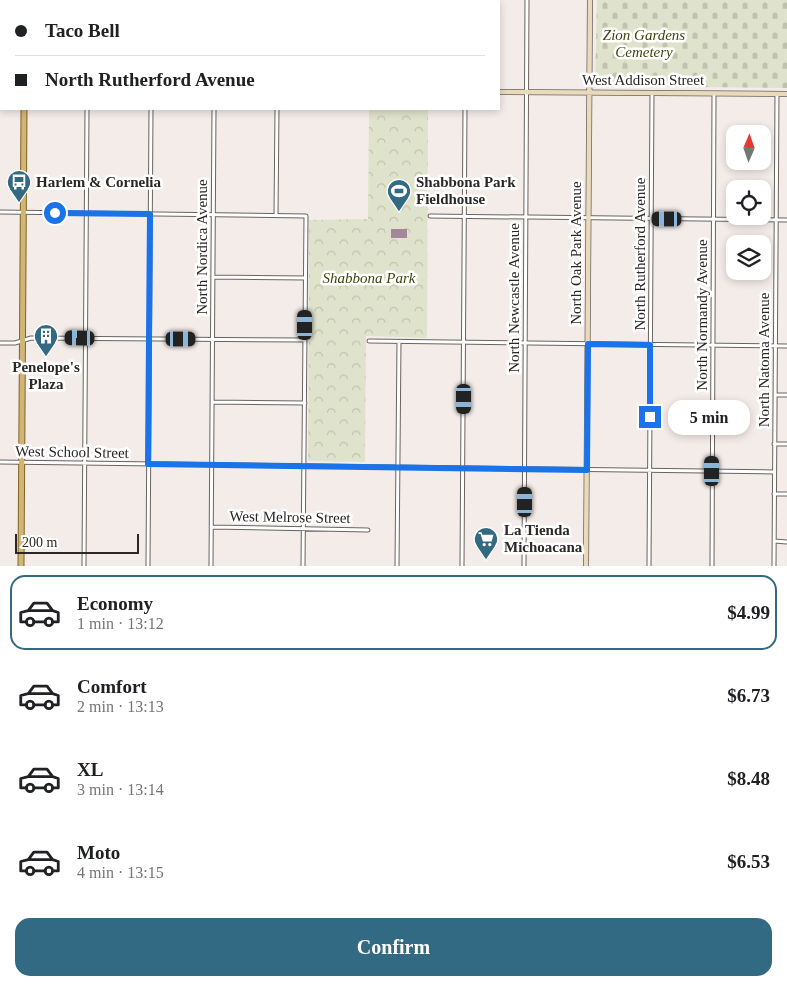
<!DOCTYPE html>
<meta charset="utf-8">
<style>
:root{--surface:#fff;--page:#f6f6f6;--text:#202124;--muted:#757577;--line:#e0e0e0;--accent:#326983}
body{margin:0;font-family:"Times New Roman",serif;background:var(--page);color:var(--text);height:100vh;display:flex;flex-direction:column;font-size:19px;white-space:nowrap}
*{box-sizing:border-box;margin:0}
p{font-size:16px;color:var(--muted)}
.icon{flex:none;width:28px;height:28px;fill:none;stroke:currentColor;stroke-width:2;stroke-linecap:round;stroke-linejoin:round}
.map{position:relative;height:566px;overflow:hidden}
.sheet{display:flex;flex-direction:column;background:var(--surface);flex:1}
.sheet>*{flex:none}
.top-card{position:absolute;left:0px;top:0px;width:500px;height:110px;box-shadow:0 2px 8px #0003;display:grid;align-content:center;height:110px;padding:0 15px;background:var(--surface)}
.needle{width:32px;rotate:2deg}
.controls{position:absolute;left:726px;top:125px;display:grid;gap:10px}
.controls a{display:grid;place-items:center;width:45px;height:45px;border-radius:10px;background:var(--surface);box-shadow:0 2px 8px #0003;font-size:25px}
.scale{position:absolute;left:15px;bottom:12px;width:124px;box-sizing:border-box;padding-left:5px;border:2px solid #2a2726;border-top:0;font-size:14px;line-height:18px;white-space:nowrap;color:#2a2726;-webkit-text-stroke:4px #fff;paint-order:stroke}
.end{position:absolute;width:22px;height:22px;margin:-11px;border:6px solid #1a73e8;background:#fff;box-shadow:0 0 0 2px #fff}
.from{border-radius:50%}
.bubble{position:absolute;height:35px;border-radius:15px;background:var(--surface);box-shadow:0 2px 8px #0003;font-size:16px;font-weight:800;line-height:35px;text-align:center}
.car{position:absolute;width:15px;height:30px;margin:-15px -8px;border-radius:6px;box-shadow:0 0 4px 1px #0007;background:linear-gradient(#222 24%,#8ab4d8 0 40%,#222 0 76%,#8ab4d8 0 86%,#222 0)}
.top-card b{display:flex;align-items:center;gap:18px;height:48px;font-size:19px}
.top-card b+b{border-top:1px solid var(--line)}
.top-card i{width:12px;height:12px;background:var(--text)}
ul{padding:9px 0 0;list-style:none}
li{display:flex;align-items:center;gap:15px;height:75px;margin:0 10px 8px;padding:0 5px;border:2px solid transparent;border-radius:15px}
li div{flex:1}
li b{display:block;font-size:19px}
li em{font-style:normal;font-weight:800}
li.active{border-color:var(--accent)}
li>.icon{width:45px;height:45px;stroke-width:1.5}
.action{display:flex;gap:10px;margin-top:auto;padding:10px 15px}
.action a{flex:1;height:58px;border-radius:15px;background:var(--accent);color:#fff;font-size:20px;font-weight:800;line-height:58px;text-align:center}
.map>svg:first-child{display:block}
.cemetery{fill:url(#cemetery-stones)}
.park{fill:url(#park-crowns)}
.water{fill:#a5879d}
.lines{fill:none;stroke-linecap:round;stroke-linejoin:round}
.street-casing{stroke:#696360;stroke-width:5}
.secondary-casing{stroke:#696360;stroke-width:6}
.primary-casing{stroke:#826320;stroke-width:7}
.street{stroke:#fff;stroke-width:3}
.secondary{stroke:#e8dabb;stroke-width:4.5}
.primary{stroke:#d1b577;stroke-width:5}
.route{stroke:#1a73e8;stroke-width:6}
.labels{text-anchor:middle;dominant-baseline:central;stroke-width:5;stroke-linejoin:round;paint-order:stroke}
.park-label{font-size:15px;font-style:italic;fill:#3e4408;stroke:#fff}
.street-label{font-size:15px;fill:#2a2726;stroke:#fff}
.poi-label{font-size:15px;font-weight:bold;fill:#2a2726;stroke:#fff;text-anchor:start}
</style>
<div class="map">
<svg width="787" height="566" viewBox="0 0 787 566">
<defs>
<pattern id="cemetery-stones" width="16" height="16" patternUnits="userSpaceOnUse" patternTransform="scale(1.25)"><rect width="16" height="16" fill="#dfe3cb"/><path d="M2 7V4a2 2 0 0 1 4 0v3zM10 15v-3a2 2 0 0 1 4 0v3z" fill="#c0c3ae"/></pattern>
<pattern id="park-crowns" width="20" height="18" patternUnits="userSpaceOnUse" patternTransform="scale(1.25)"><rect width="20" height="18" fill="#dfe3cb"/><path d="M2 6a3 3 0 1 1 6 0M12 15a3 3 0 1 1 6 0" fill="none" stroke="#c0c3ae"/></pattern>
</defs>
<rect width="100%" height="100%" fill="#f4ece9"/>
<!-- cemetery -->
<path class="cemetery" d="M597,0H787V88L595,86Z"/>
<!-- park -->
<path class="park" d="M369,109H428L427,338L366,336L365,462L308,461L309,220L368,219Z"/>
<!-- water -->
<path class="water" d="M391,229H407V238H391Z"/>
<g class="lines">
<!-- street casing -->
<g class="street-casing">
<path id="street" d="M88,1V0
M151,1V0
M214,1V0
M278,1V0
M341,1V0
M403,1V0
M466,1V0
M0,212L306,216L303,566
M276,215L277,109
M430,216L787,220
M213,277L305,278
M369,341L787,346
M0,343H15L31,338L305,340
M775,395H787
M212,402L305,403
M774,444H787
M0,462L774,472
M774,494H787
M211,527L368,530
M774,541L787,542
M84,566L87,109
M148,566L151,109
M211,566L214,109
M397,566L399,342
M462,566L465,109
M524,566L527,0
M649,566L652,93
M712,566L714,94
M774,566L777,94"/>
</g>
<!-- secondary casing -->
<g class="secondary-casing">
<path id="secondary" d="M0,88H1
M499,92L787,94
M586,566L590,0"/>
</g>
<!-- primary casing -->
<g class="primary-casing">
<path id="primary" d="M25,1V0
M21,566L24,109"/>
</g>
<!-- street -->
<use href="#street" class="street"/>
<!-- secondary -->
<use href="#secondary" class="secondary"/>
<!-- primary -->
<use href="#primary" class="primary"/>
</g>
<g class="lines">
<!-- route -->
<path class="route" d="M55,213L150,214L148,464L587,470L588,344L650,345V417"/>
</g>
<!-- icons -->
<defs>
<g id="bus-pin" transform="scale(1.25)"><path d="M0 17L-7.5 6A9.5 9.5 0 1 1 7.5 6Z" fill="#326983" stroke="#fff"/><path d="M-5-6H5V4H4V6H2V4H-2V6H-4V4H-5ZM-3.5-4V0h7V-4ZM-3.5 1.2v1.5H-2V1.2ZM2 1.2v1.5H3.5V1.2Z" fill="#fff"/></g>
<g id="stadium-pin" transform="scale(1.25)"><path d="M0 17L-7.5 6A9.5 9.5 0 1 1 7.5 6Z" fill="#326983" stroke="#fff"/><path d="M0-5a6.5 5 0 1 0 0 10a6.5 5 0 1 0 0-10ZM-3.5-1.8h7v3.6h-7Z" fill="#fff"/></g>
<g id="building-pin" transform="scale(1.25)"><path d="M0 17L-7.5 6A9.5 9.5 0 1 1 7.5 6Z" fill="#326983" stroke="#fff"/><path d="M-4-6H4V6H1V3H-1V6H-4ZM-2.5-4.3h1.7v1.8h-1.7ZM.8-4.3h1.7v1.8H.8ZM-2.5-1h1.7V.8h-1.7ZM.8-1h1.7V.8H.8Z" fill="#fff"/></g>
<g id="supermarket-pin" transform="scale(1.25)"><path d="M0 17L-7.5 6A9.5 9.5 0 1 1 7.5 6Z" fill="#326983" stroke="#fff"/><path d="M-6-5.5h2.5l.6 2H6L4.5 2H-2.5L-4.4-4H-6ZM-1.5 3.2a1.3 1.3 0 1 0 .1 0ZM3 3.2a1.3 1.3 0 1 0 .1 0Z" fill="#fff"/></g>
</defs>
<g fill-rule="evenodd">
<use href="#bus-pin" x="19" y="182"/>
<use href="#stadium-pin" x="399" y="191"/>
<use href="#building-pin" x="46" y="336"/>
<use href="#supermarket-pin" x="486" y="539"/>
</g>
<g class="labels">
<!-- park labels -->
<g class="park-label">
<text x="644" y="35">Zion Gardens<tspan x="644" dy="17">Cemetery</tspan></text>
<text x="369" y="278">Shabbona Park</text>
</g>
<!-- street labels -->
<g class="street-label">
<text x="643" y="80">West Addison Street</text>
<text transform="translate(202 247) rotate(-90)">North Nordica Avenue</text>
<text transform="translate(576 253) rotate(-90)">North Oak Park Avenue</text>
<text transform="translate(640 254) rotate(-90)">North Rutherford Avenue</text>
<text transform="translate(514 298) rotate(-90)">North Newcastle Avenue</text>
<text transform="translate(702 315) rotate(-90)">North Normandy Avenue</text>
<text transform="translate(764 360) rotate(-90)">North Natoma Avenue</text>
<text transform="translate(72 452) rotate(1)">West School Street</text>
<text transform="translate(290 517) rotate(1)">West Melrose Street</text>
</g>
<!-- poi labels -->
<g class="poi-label">
<text x="36" y="182">Harlem &amp; Cornelia</text>
<text x="416" y="182">Shabbona Park<tspan x="416" dy="17">Fieldhouse</tspan></text>
<text x="46" y="367" text-anchor="middle">Penelope's<tspan x="46" dy="17">Plaza</tspan></text>
<text x="504" y="530">La Tienda<tspan x="504" dy="17">Michoacana</tspan></text>
</g>
</g>
</svg>
<div class="controls">
<a><svg class="needle" viewBox="-14 -14 28 28"><path d="M0-13l5 13h-10z" fill="#e53935"/><path d="M0 13l5-13h-10z" fill="#757577"/></svg></a>
<a><svg class="icon" aria-label="locate" viewBox="0 0 24 24"><circle cx="12" cy="12" r="6"/><path d="M12 2v4M12 18v4M2 12h4M18 12h4"/></svg></a>
<a><svg class="icon" aria-label="layers" viewBox="0 0 24 24"><path d="M12 4l9 5-9 5-9-5zM3 14l9 5 9-5"/></svg></a>
</div>
<div class="scale">200 m</div>
<i class="end from" style="left:55px;top:213px"></i>
<i class="end" style="left:650px;top:417px"></i>
<div class="bubble" style="left:668px;top:400px;width:82px">5 min</div>
<i class="car" style="left:667px;top:219px;rotate:270deg"></i>
<i class="car" style="left:305px;top:325px;rotate:0deg"></i>
<i class="car" style="left:80px;top:338px;rotate:271deg"></i>
<i class="car" style="left:181px;top:339px;rotate:90deg"></i>
<i class="car" style="left:464px;top:399px;rotate:180deg"></i>
<i class="car" style="left:712px;top:471px;rotate:0deg"></i>
<i class="car" style="left:525px;top:502px;rotate:0deg"></i>
<div class="top-card">
<b><i class="from"></i>Taco Bell</b>
<b><i></i>North Rutherford Avenue</b>
</div>
</div>
<section class="sheet">
<ul>
<li class="active"><svg class="icon" aria-label="car" viewBox="0 0 24 24"><path d="M5 17H2v-5l4-1 3-4h7l3 4 3 1v5h-3M9 17h6M6 11h13"/><circle cx="7" cy="17" r="2"/><circle cx="17" cy="17" r="2"/></svg><div><b>Economy</b><p>1 min · 13:12</p></div><em>$4.99</em></li>
<li><svg class="icon" aria-label="car" viewBox="0 0 24 24"><path d="M5 17H2v-5l4-1 3-4h7l3 4 3 1v5h-3M9 17h6M6 11h13"/><circle cx="7" cy="17" r="2"/><circle cx="17" cy="17" r="2"/></svg><div><b>Comfort</b><p>2 min · 13:13</p></div><em>$6.73</em></li>
<li><svg class="icon" aria-label="car" viewBox="0 0 24 24"><path d="M5 17H2v-5l4-1 3-4h7l3 4 3 1v5h-3M9 17h6M6 11h13"/><circle cx="7" cy="17" r="2"/><circle cx="17" cy="17" r="2"/></svg><div><b>XL</b><p>3 min · 13:14</p></div><em>$8.48</em></li>
<li><svg class="icon" aria-label="car" viewBox="0 0 24 24"><path d="M5 17H2v-5l4-1 3-4h7l3 4 3 1v5h-3M9 17h6M6 11h13"/><circle cx="7" cy="17" r="2"/><circle cx="17" cy="17" r="2"/></svg><div><b>Moto</b><p>4 min · 13:15</p></div><em>$6.53</em></li>
</ul>
<div class="action"><a>Confirm</a></div>
</section>
